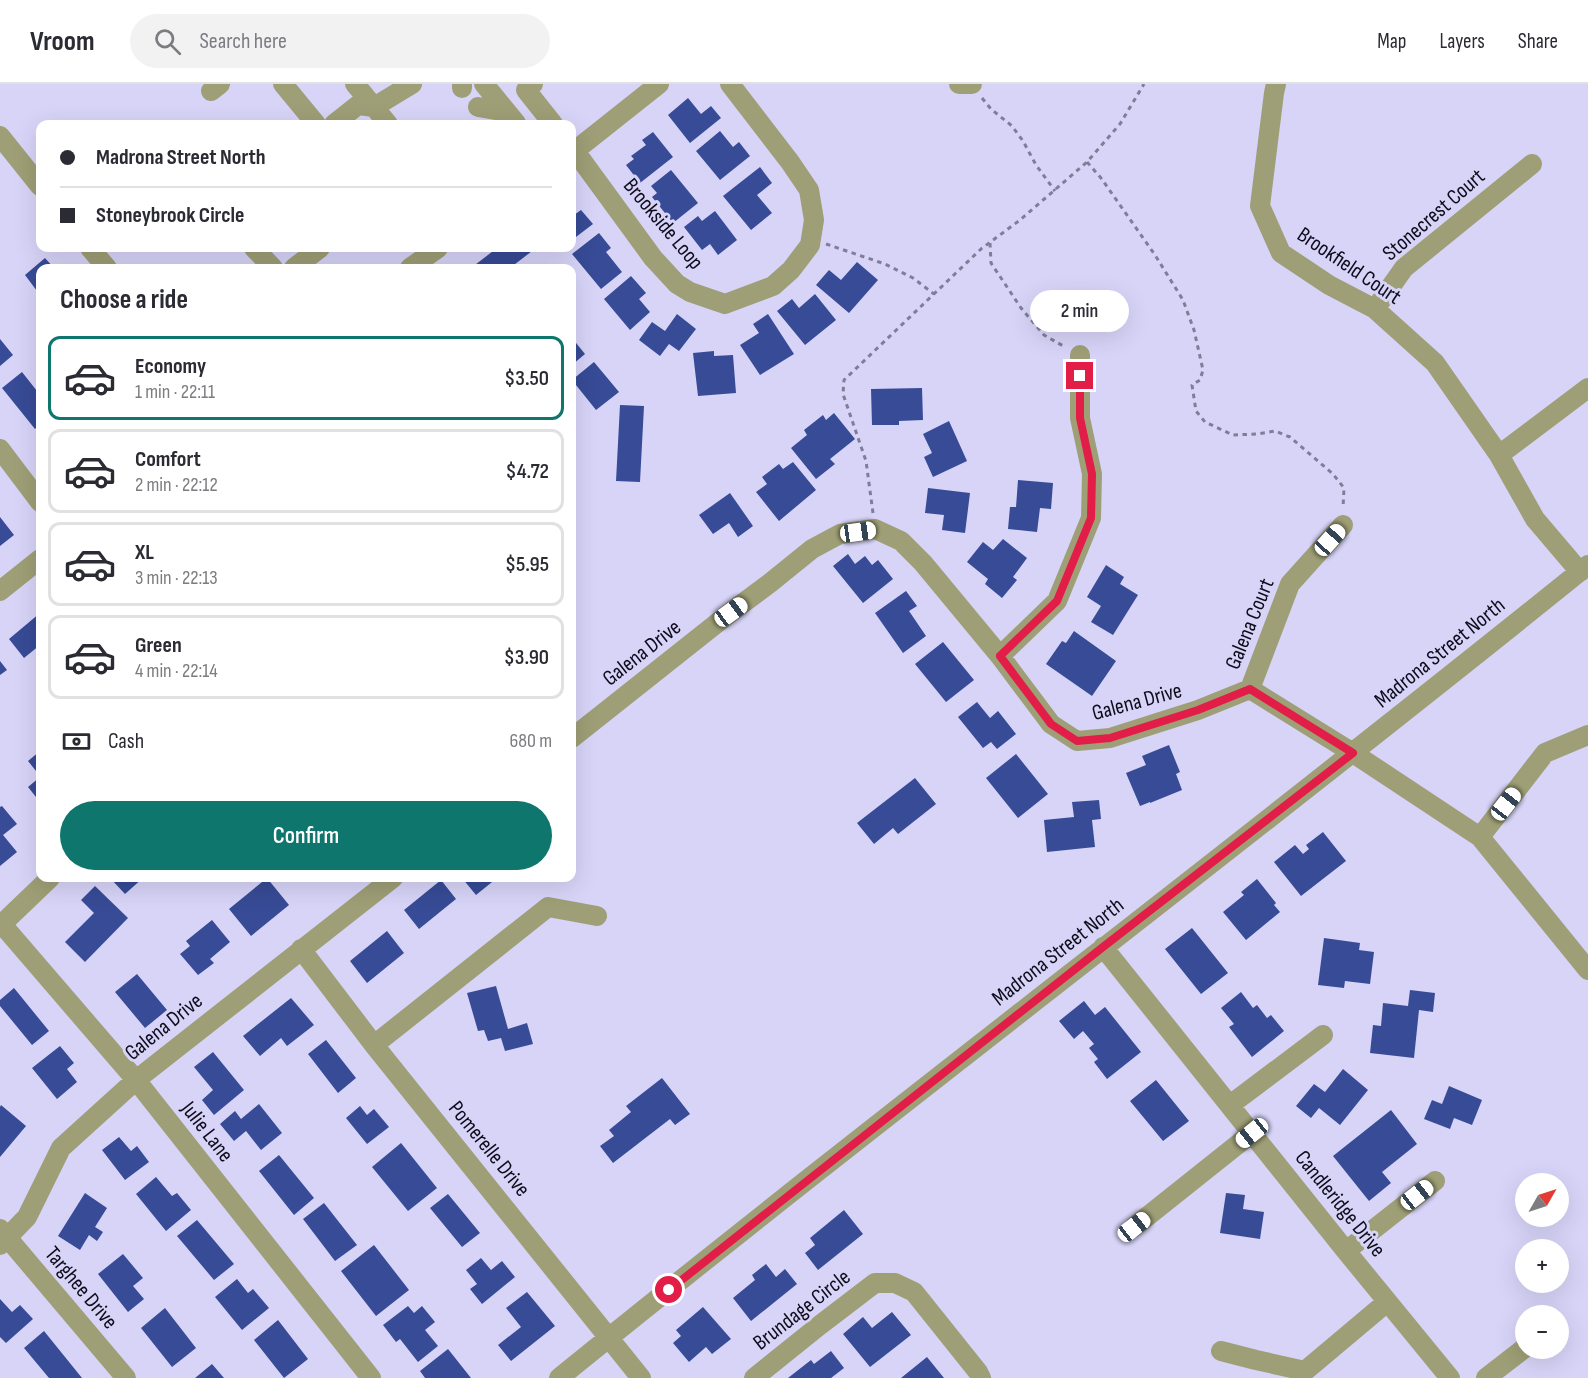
<!DOCTYPE html>
<meta charset="utf-8">
<style>
:root{--surface:#fff;--page:#f2f2f3;--text:#2b2b33;--muted:#7c7c81;--line:#e1e1e2;--accent:#0f766e}
body{margin:0;font-family:"Sofia Sans Condensed",sans-serif;background:var(--page);color:var(--text);height:100vh;display:flex;flex-direction:column;font-size:22px;white-space:nowrap}
*{box-sizing:border-box;margin:0}
p{font-size:20px;color:var(--muted)}
.icon{flex:none;width:33px;height:33px;fill:none;stroke:currentColor;stroke-width:2;stroke-linecap:round;stroke-linejoin:round}
.map{position:relative;flex:1;overflow:hidden}
.panel{position:absolute;left:36px;top:180px;width:540px;height:618px;display:flex;flex-direction:column;background:var(--surface);border-radius:12px;box-shadow:0 6px 24px #0002}
.panel>*{flex:none}
.hud{position:absolute;left:36px;top:36px;width:540px;height:132px;border-radius:12px;box-shadow:0 6px 24px #0002;display:grid;align-content:center;height:132px;padding:0 24px;background:var(--surface)}
.needle{width:39px;rotate:51deg}
.buttons{position:absolute;left:1515px;top:1089px;display:grid;gap:12px}
.buttons a{display:grid;place-items:center;width:54px;height:54px;border-radius:50%;background:var(--surface);box-shadow:0 6px 24px #0002;font-size:30px}
.end{position:absolute;width:27px;height:27px;margin:-14px;border:8px solid #e11d48;background:#fff;box-shadow:0 0 0 3px #fff}
.from{border-radius:50%}
.bubble{position:absolute;height:42px;border-radius:21px;background:var(--surface);box-shadow:0 6px 24px #0002;font-size:20px;font-weight:600;line-height:42px;text-align:center}
.car{position:absolute;width:18px;height:36px;margin:-18px -9px;border-radius:8px;box-shadow:0 0 4px 2px #0007;background:linear-gradient(#fff 24%,#345 0 40%,#fff 0 76%,#345 0 86%,#fff 0)}
.hud b{display:flex;align-items:center;gap:21px;height:57px;font-size:22px}
.hud b+b{border-top:2px solid var(--line)}
.hud i{width:15px;height:15px;background:var(--text)}
ul{padding:0;list-style:none}
li{display:flex;align-items:center;gap:18px;height:84px;margin:0 12px 9px;padding:0 12px;border:3px solid var(--line);border-radius:12px}
li div{flex:1}
li b{display:block;font-size:22px}
li em{font-style:normal;font-weight:600}
li.active{border-color:var(--accent)}
li>.icon{width:54px;height:54px;stroke-width:1.5}
h2{padding:0 24px;font-size:27px;line-height:72px}
.pay{display:flex;align-items:center;gap:15px;height:66px;padding:0 24px;font-size:22px}
.pay p{margin-inline-start:auto}
.button{display:flex;gap:12px;margin-top:auto;padding:12px 24px}
.button a{flex:1;height:69px;border-radius:36px;background:var(--accent);color:#fff;font-size:24px;font-weight:600;line-height:69px;text-align:center}
header{display:flex;align-items:center;gap:36px;box-sizing:border-box;height:84px;padding:0 30px;background:var(--surface);border-bottom:2px solid var(--line)}
header strong{font-size:28px}
nav{display:flex;gap:33px;margin-inline-start:auto;font-size:21px}
.search{width:420px;height:54px;background:var(--page);display:flex;align-items:center;gap:15px;box-sizing:border-box;padding:0 21px;border-radius:33px;color:var(--muted);font-size:22px}
.map>svg:first-child{display:block}
.building{fill:#374b96}
.lines{fill:none;stroke-linecap:round;stroke-linejoin:round}
.path{stroke:#807d98;stroke-width:3;stroke-dasharray:4.5 4.5;stroke-linecap:butt}
.minor{stroke:#9e9f76;stroke-width:20}
.route{stroke:#e11d48;stroke-width:8}
.labels{text-anchor:middle;dominant-baseline:central;stroke-width:6;stroke-linejoin:round;paint-order:stroke}
.street-label{font-size:22px;fill:#0e0c1b;stroke:#d7d4f8}
</style>
<header>
<strong>Vroom</strong>
<div class="search"><svg class="icon" aria-label="search" viewBox="0 0 24 24"><circle cx="10" cy="10" r="6"/><path d="M15 15l6 6"/></svg>Search here</div>
<nav><a>Map</a><a>Layers</a><a>Share</a></nav>
</header>
<div class="map">
<svg width="1588" height="1294" viewBox="0 0 1588 1294">
<rect width="100%" height="100%" fill="#d7d4f8"/>
<!-- building -->
<path class="building" d="M688,14L701,30L711,22L721,34L690,59L668,31Z
M720,47L733,63L739,58L750,72L720,96L696,67Z
M653,48L673,73L640,99L626,81L634,75L631,72L646,61L642,56Z
M760,83L772,99L757,111L772,129L751,146L723,112Z
M671,86L698,119L673,139L652,113L657,109L651,102Z
M581,126L593,140L572,156V128L574,131Z
M715,127L737,156L718,171L710,160L702,166L684,143L698,132L702,137Z
M599,149L611,164L606,168L622,188L601,205L572,170Z
M497,164H536L510,184H471Z
M45,174L54,184H40V211L25,191Z
M857,178L878,196L849,229L816,201L829,186L841,196Z
M631,192L646,209L639,215L650,228L630,246L604,215Z
M815,210L836,236L805,261L777,227L792,215L799,224Z
M677,230L696,245L679,267L669,260L660,272L639,256L652,238L665,247Z
M768,230L794,270L760,291L740,261L759,249L753,240Z
M572,254L585,270L572,281Z
M0,255L13,271L0,282Z
M714,267V272L733,271L736,309L698,312L693,269Z
M594,278L619,308L596,326L572,296Z
M22,288L37,307L40,305V340L35,345L2,304Z
M922,304L923,336L899,337V341H872L871,305Z
M620,321L644,322L640,398L616,397Z
M834,329L855,355L830,375L835,380L816,395L791,364L807,351L804,346L823,331L826,336Z
M949,337L967,377L933,393L924,373L932,369L923,350Z
M793,378L816,406L779,437L756,408L767,400L762,393L779,380L783,385Z
M1018,396L1053,399L1051,425L1040,424L1037,448L1008,445L1010,423H1016Z
M928,404L970,409L965,449L942,446L944,431L925,429Z
M730,409L753,442L738,453L729,439L713,450L699,431Z
M0,433L14,451L0,462Z
M1003,455L1027,474L1013,493L1017,496L1002,514L985,500L988,495L967,478L983,458L993,466Z
M848,470L855,480L865,472L872,481L878,476L893,495L863,519L833,482Z
M1106,481L1124,493L1120,500L1138,511L1113,551L1091,538L1101,522L1087,513Z
M906,507L917,522L909,527L926,552L903,569L875,529Z
M40,529V561L24,574L9,555Z
M1074,547L1116,577L1092,612L1046,580L1062,557L1066,559Z
M943,558L974,596L946,618L915,580Z
M0,577L7,586L0,591Z
M977,618L990,634L998,627L1016,650L997,665L991,658L983,664L958,633Z
M1169,661L1180,688L1176,690L1182,706L1150,719V718L1140,722L1126,689L1146,681L1142,672Z
M40,667V692L28,677Z
M1016,670L1048,710L1018,734L986,694Z
M40,693V718L28,703Z
M915,694L936,720L898,750L893,744L874,760L857,739Z
M1099,716L1101,735L1092,736L1095,763L1047,768L1044,736L1074,733L1072,718Z
M2,722L17,740L3,751L17,768L0,782V723Z
M1323,748L1346,777L1301,812L1274,778L1295,761L1303,770L1309,765L1306,761Z
M110,794H143L125,810Z
M267,794L289,821L251,852L229,825Z
M462,794H497L476,811Z
M1257,795L1276,819L1274,821L1280,828L1246,856L1223,828L1244,811L1241,808Z
M441,796L456,815L419,845L404,826Z
M95,802L128,834L85,878L65,858L94,829L81,816Z
M212,836L230,858L210,875L214,879L198,891L180,870L190,862L186,857Z
M1192,844L1228,889L1201,910L1165,865Z
M387,847L404,869L367,899L350,877Z
M1324,854L1360,859L1359,866L1374,868L1370,900L1345,897L1344,904L1318,901Z
M137,890L167,926L145,944L115,908Z
M496,902L508,945L527,939L533,960L505,967L501,954L488,957L484,946L478,947L467,909Z
M14,904L49,947L32,961L0,922V916Z
M1410,906L1435,909L1433,928L1419,926L1414,974L1370,969L1373,941L1381,942L1383,919L1408,922Z
M1241,908L1253,924L1257,921L1267,934L1271,931L1284,947L1252,973L1229,943L1234,940L1221,924Z
M291,914L314,941L287,962L281,954L260,972L243,952Z
M1084,917L1095,931L1105,923L1141,968L1107,995L1094,978L1098,975L1089,964L1094,960L1083,947L1074,955L1059,937Z
M326,956L356,994L338,1009L308,970Z
M60,962L74,979L67,985L77,998L57,1015L32,984Z
M213,968L244,1006L214,1031L202,1016L213,1006L194,983Z
M1343,985L1368,1006L1340,1041L1319,1024L1311,1034L1296,1022L1314,1000L1325,1008Z
M662,994L690,1030L675,1041L670,1035L613,1079L600,1062L614,1052L609,1046L631,1028L626,1022Z
M1156,996L1189,1037L1163,1057L1130,1017Z
M1449,1002L1482,1016L1472,1041L1454,1034L1450,1045L1424,1035L1432,1016L1442,1020Z
M259,1020L282,1049L261,1066L246,1047L234,1057L220,1040L235,1027L241,1035Z
M1,1021L26,1042L0,1073V1023Z
M360,1022L367,1031L374,1025L389,1043L367,1060L346,1034Z
M1391,1026L1417,1060L1382,1088L1391,1099L1369,1117L1333,1072Z
M119,1053L131,1067L137,1062L149,1078L125,1096L102,1066Z
M401,1059L437,1104L408,1127L372,1083Z
M279,1071L314,1114L294,1131L259,1087Z
M156,1093L172,1112L177,1109L191,1126L166,1147L136,1110Z
M85,1109L107,1124L95,1143L103,1148L97,1157L89,1151L80,1166L58,1152Z
M1226,1109L1245,1111L1243,1125L1264,1128L1260,1155L1220,1149Z
M448,1110L480,1149L462,1163L430,1124Z
M324,1119L357,1161L335,1177L303,1135Z
M844,1126L863,1150L818,1186L805,1169L815,1161L810,1154Z
M197,1136L234,1180L214,1196L177,1152Z
M374,1161L409,1206L376,1232L341,1187Z
M123,1170L143,1194L133,1202L144,1215L128,1228L98,1190Z
M481,1174L491,1186L502,1177L515,1193L482,1220L470,1205L477,1200L466,1186Z
M766,1180L776,1193L785,1185L797,1200L751,1237L733,1214L755,1196L752,1191Z
M237,1195L248,1209L253,1205L269,1224L242,1246L215,1213Z
M527,1208L555,1242L511,1277L498,1261L521,1243L506,1224Z
M0,1215L12,1228L20,1221L33,1235L6,1259L0,1253Z
M408,1222L414,1229L422,1222L435,1238L425,1246L438,1262L418,1278L400,1255L396,1258L383,1241Z
M703,1223L731,1255L712,1270L706,1263L689,1278L673,1259L681,1252L676,1246Z
M165,1224L196,1264L172,1283L141,1244Z
M892,1228L911,1251L870,1283L843,1250L863,1233L872,1244Z
M278,1236L308,1275L284,1294L254,1256Z
M44,1247L82,1294H49L24,1264Z
M448,1265L471,1294H425L420,1287Z
M831,1267L844,1284L831,1294H788L811,1276L814,1280Z
M927,1273L944,1294H901Z
M212,1280L224,1294H195Z"/>
<g class="lines">
<!-- path -->
<path class="path" d="M982,14L991,25L1012,42L1023,57L1036,81L1055,107
M1087,78L1101,94L1155,171L1183,216L1194,246L1203,286L1200,296L1192,301L1196,327L1205,338L1233,351L1257,350L1275,347L1290,353L1333,390L1344,404L1343,424
M990,159L991,179L1021,224L1044,251L1065,263
M826,160L885,180L913,194L934,210
M873,429L866,377L843,310L844,296L981,165L1020,136L1087,78L1120,40L1144,0"/>
<!-- minor -->
<path class="minor" d="M283,0L316,40
M355,0L374,23
M484,0L516,39
M533,0L526,6L553,40
M959,0H972
M1276,0L1274,9L1260,122L1281,169L1329,201L1375,225L1435,279L1499,371L1535,435L1580,488
M462,4V0
M211,7L220,0
M478,23L507,28
M334,40L358,21L374,23
M388,40L374,23L412,0
M0,52L40,102
M572,63L653,174L677,200L690,208L725,220L773,202L791,186L810,161L814,136L809,106L790,78L730,0
M572,69L659,0
M90,164L107,184
M254,164L273,184
M294,184L320,164
M410,184L438,164
M1375,225L1404,184L1532,80
M0,365L40,418
M1499,371L1588,304
M0,507L40,475
M1000,572L1057,517L1091,434L1092,390L1080,334V271
M1250,605L1290,500L1343,441
M572,654L731,528L770,499L812,465L840,450L875,445L901,457L923,479L1000,572L1051,640L1077,657L1110,654L1198,626L1250,605L1353,669L1480,753L1588,886
M1480,753L1545,669L1588,651
M0,838L136,996L371,1294
M2,840L50,794
M1103,863L1346,1167L1450,1294
M301,865L374,961L641,1294
M374,961L548,823L597,832
M1230,1021L1323,951
M1134,1143L1252,1049
M0,1145L126,1294
M0,1161L27,1133L61,1064L136,996L393,794
M1346,1167L1435,1097
M1221,1267L1256,1276L1305,1287L1387,1218
M559,1294C898,1019 1248,756 1588,481
M754,1294L820,1241L875,1199H895L914,1208L978,1288L981,1294
M1486,1294L1526,1263"/>
</g>
<g class="lines">
<!-- route -->
<path class="route" d="M669,1206L1103,863L1353,669L1250,605L1198,626L1110,654L1077,657L1051,640L1000,572L1057,517L1091,434L1092,390L1080,334V292"/>
</g>
<g class="labels">
<!-- street labels -->
<g class="street-label">
<text transform="translate(1434 131) rotate(-41)">Stonecrest Court</text>
<text transform="translate(663 140) rotate(50)">Brookside Loop</text>
<text transform="translate(1349 182) rotate(34)">Brookfield Court</text>
<text transform="translate(1250 540) rotate(-68)">Galena Court</text>
<text transform="translate(642 569) rotate(-38)">Galena Drive</text>
<text transform="translate(1440 569) rotate(-39)">Madrona Street North</text>
<text transform="translate(1137 618) rotate(-15)">Galena Drive</text>
<text transform="translate(1058 868) rotate(-38)">Madrona Street North</text>
<text transform="translate(164 943) rotate(-39)">Galena Drive</text>
<text transform="translate(207 1048) rotate(52)">Julie Lane</text>
<text transform="translate(489 1065) rotate(51)">Pomerelle Drive</text>
<text transform="translate(1340 1120) rotate(51)">Candleridge Drive</text>
<text transform="translate(81 1204) rotate(50)">Targhee Drive</text>
<text transform="translate(802 1226) rotate(-38)">Brundage Circle</text>
</g>
</g>
</svg>
<div class="buttons">
<a><svg class="needle" viewBox="-14 -14 28 28"><path d="M0-13l5 13h-10z" fill="#e53935"/><path d="M0 13l5-13h-10z" fill="#7c7c81"/></svg></a>
<a>+</a>
<a>−</a>
</div>
<i class="end from" style="left:669px;top:1206px"></i>
<i class="end" style="left:1080px;top:292px"></i>
<div class="bubble" style="left:1030px;top:206px;width:99px">2 min</div>
<i class="car" style="left:858px;top:448px;rotate:82deg"></i>
<i class="car" style="left:1330px;top:456px;rotate:42deg"></i>
<i class="car" style="left:731px;top:528px;rotate:54deg"></i>
<i class="car" style="left:1506px;top:720px;rotate:38deg"></i>
<i class="car" style="left:1252px;top:1049px;rotate:231deg"></i>
<i class="car" style="left:1417px;top:1111px;rotate:52deg"></i>
<i class="car" style="left:1134px;top:1143px;rotate:52deg"></i>
<div class="hud">
<b><i class="from"></i>Madrona Street North</b>
<b><i></i>Stoneybrook Circle</b>
</div>
<section class="panel">
<h2>Choose a ride</h2>
<ul>
<li class="active"><svg class="icon" aria-label="car" viewBox="0 0 24 24"><path d="M5 17H2v-5l4-1 3-4h7l3 4 3 1v5h-3M9 17h6M6 11h13"/><circle cx="7" cy="17" r="2"/><circle cx="17" cy="17" r="2"/></svg><div><b>Economy</b><p>1 min · 22:11</p></div><em>$3.50</em></li>
<li><svg class="icon" aria-label="car" viewBox="0 0 24 24"><path d="M5 17H2v-5l4-1 3-4h7l3 4 3 1v5h-3M9 17h6M6 11h13"/><circle cx="7" cy="17" r="2"/><circle cx="17" cy="17" r="2"/></svg><div><b>Comfort</b><p>2 min · 22:12</p></div><em>$4.72</em></li>
<li><svg class="icon" aria-label="car" viewBox="0 0 24 24"><path d="M5 17H2v-5l4-1 3-4h7l3 4 3 1v5h-3M9 17h6M6 11h13"/><circle cx="7" cy="17" r="2"/><circle cx="17" cy="17" r="2"/></svg><div><b>XL</b><p>3 min · 22:13</p></div><em>$5.95</em></li>
<li><svg class="icon" aria-label="car" viewBox="0 0 24 24"><path d="M5 17H2v-5l4-1 3-4h7l3 4 3 1v5h-3M9 17h6M6 11h13"/><circle cx="7" cy="17" r="2"/><circle cx="17" cy="17" r="2"/></svg><div><b>Green</b><p>4 min · 22:14</p></div><em>$3.90</em></li>
</ul>
<div class="pay"><svg class="icon" aria-label="cash" viewBox="0 0 24 24"><path d="M3 7h18v10H3z"/><circle cx="12" cy="12" r="2"/></svg>Cash<p>680 m</p></div>
<div class="button"><a>Confirm</a></div>
</section>
</div>
